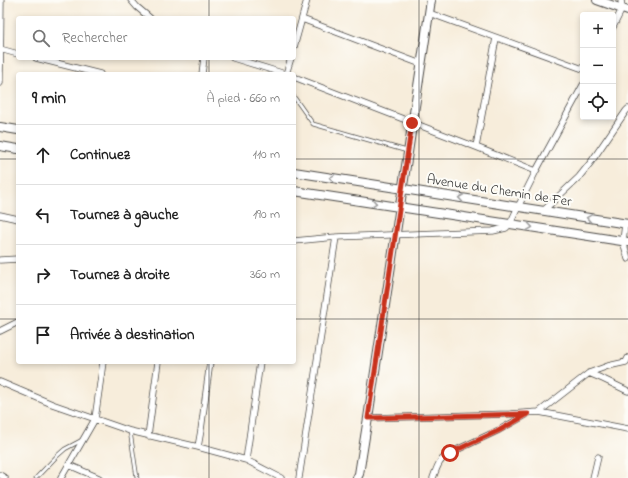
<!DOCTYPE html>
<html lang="fr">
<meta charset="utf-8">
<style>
:root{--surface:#fff;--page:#f6f6f6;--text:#222;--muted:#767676;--line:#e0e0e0}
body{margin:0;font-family:"Indie Flower",sans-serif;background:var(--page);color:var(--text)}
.controls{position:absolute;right:12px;top:12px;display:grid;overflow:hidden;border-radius:4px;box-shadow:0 2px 6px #0003}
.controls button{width:36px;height:36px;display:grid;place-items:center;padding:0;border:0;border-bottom:1px solid var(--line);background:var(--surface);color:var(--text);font:20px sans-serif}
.stop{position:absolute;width:12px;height:12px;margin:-9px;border:3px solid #c8321e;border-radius:50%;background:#fff}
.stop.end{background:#c8321e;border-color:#fff;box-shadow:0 1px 4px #0008}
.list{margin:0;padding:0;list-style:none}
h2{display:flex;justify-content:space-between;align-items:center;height:52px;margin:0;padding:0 16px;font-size:17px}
h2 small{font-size:13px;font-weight:400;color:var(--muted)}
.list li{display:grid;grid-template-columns:26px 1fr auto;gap:12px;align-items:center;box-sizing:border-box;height:60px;padding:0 16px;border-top:1px solid var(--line)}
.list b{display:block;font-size:15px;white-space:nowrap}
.list em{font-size:13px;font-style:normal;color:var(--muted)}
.icon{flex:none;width:22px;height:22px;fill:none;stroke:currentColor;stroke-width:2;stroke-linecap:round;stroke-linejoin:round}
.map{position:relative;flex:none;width:628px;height:478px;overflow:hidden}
.search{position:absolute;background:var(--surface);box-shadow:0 2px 6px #0003;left:16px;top:16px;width:280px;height:44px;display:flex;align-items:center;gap:10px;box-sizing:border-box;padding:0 14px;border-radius:4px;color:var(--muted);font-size:15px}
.panel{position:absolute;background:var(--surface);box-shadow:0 2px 6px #0003;left:16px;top:72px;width:280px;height:292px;border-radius:4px}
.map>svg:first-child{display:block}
</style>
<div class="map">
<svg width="628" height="478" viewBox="0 0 628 478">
<rect width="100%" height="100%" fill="#fdfcf7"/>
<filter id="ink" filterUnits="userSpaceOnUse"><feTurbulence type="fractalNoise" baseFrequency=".025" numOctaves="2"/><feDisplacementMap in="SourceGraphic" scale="8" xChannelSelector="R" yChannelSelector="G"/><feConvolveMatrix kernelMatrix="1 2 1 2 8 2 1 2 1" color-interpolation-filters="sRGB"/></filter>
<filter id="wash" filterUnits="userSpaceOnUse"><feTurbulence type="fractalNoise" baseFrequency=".012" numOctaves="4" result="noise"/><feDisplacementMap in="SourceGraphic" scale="16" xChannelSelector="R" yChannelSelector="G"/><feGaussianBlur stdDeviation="0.9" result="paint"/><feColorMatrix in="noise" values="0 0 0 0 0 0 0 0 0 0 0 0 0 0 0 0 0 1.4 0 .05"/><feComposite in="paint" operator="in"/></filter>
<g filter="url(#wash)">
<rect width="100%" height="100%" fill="#f7eddb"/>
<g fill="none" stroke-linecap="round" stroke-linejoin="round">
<!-- stream -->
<path stroke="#6face1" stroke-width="1.5" d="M 387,191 L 395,192"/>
</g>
</g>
<g filter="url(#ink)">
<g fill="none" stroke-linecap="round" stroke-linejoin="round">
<defs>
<path id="lane" d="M 294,97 L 313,124 L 407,151
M 130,431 L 137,478
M 36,478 L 57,456 L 65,449 L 82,440"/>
<path id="street" d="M 131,0 L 137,7 L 150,18
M 429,13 L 583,69
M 302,19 L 421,64
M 613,27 L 622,9 L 621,0
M 294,47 L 307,0
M 0,49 L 18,54
M 36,58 L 100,74
M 233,58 L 285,74
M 202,74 L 204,58
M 286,74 L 291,58
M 294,77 L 476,147 L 536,171
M 0,83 L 1,0
M 476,147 L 496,38
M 543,211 L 579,177 L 591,162 L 626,111 L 628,109
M 0,215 L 18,219
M 625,224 L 623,241 L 628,259
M 294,241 L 336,237 L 493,231 L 506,228 L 510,224 L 518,207 L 536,171 L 583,85
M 0,260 L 18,259
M 0,331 L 18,322
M 589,373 L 603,379 L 628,391
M 0,382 L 52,404 L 130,431 L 198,447 L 246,460 L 281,478
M 539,412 L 589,373 L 608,366 L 626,362 L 628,358
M 368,418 L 510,414 L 539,412 L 628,429
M 148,436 L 158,362
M 198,447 L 201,430 L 210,362
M 246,460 L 260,362
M 69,465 L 99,478
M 0,475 L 5,478
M 61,478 L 95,419 L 103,362
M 299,478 L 336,237
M 433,478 C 438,465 438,461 450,453 L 499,430 L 526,415
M 593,478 L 598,457"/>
<path id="secondary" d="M 597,0 L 628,11
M 0,127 L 18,130
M 0,146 L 18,149
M 294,172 L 628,224
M 294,191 L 628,242
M 357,478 L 359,474 L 368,418 L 431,0"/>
</defs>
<!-- lane casing -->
<use href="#lane" stroke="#4a4845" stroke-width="4.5"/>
<!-- street casing -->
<use href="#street" stroke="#4a4845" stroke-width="7"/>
<!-- secondary casing -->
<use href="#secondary" stroke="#4a4845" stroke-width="10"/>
<!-- lane -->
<use href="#lane" stroke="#fff" stroke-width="3"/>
<!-- street -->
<use href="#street" stroke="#fff" stroke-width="5.5"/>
<!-- secondary -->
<use href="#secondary" stroke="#fff" stroke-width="8"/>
</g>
<!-- one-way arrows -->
<defs><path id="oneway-chevron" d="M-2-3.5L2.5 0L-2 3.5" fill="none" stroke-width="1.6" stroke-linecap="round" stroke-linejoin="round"/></defs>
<g stroke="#a0a0a0">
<use href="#oneway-chevron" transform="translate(332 178) rotate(-171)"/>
<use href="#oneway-chevron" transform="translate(461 198) rotate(-171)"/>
<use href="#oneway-chevron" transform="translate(374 203) rotate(9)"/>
<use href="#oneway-chevron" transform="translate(589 218) rotate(-171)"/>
<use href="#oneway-chevron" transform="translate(530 227) rotate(8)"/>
</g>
</g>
<g fill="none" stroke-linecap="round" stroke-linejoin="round" filter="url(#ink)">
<!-- route -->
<path stroke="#c8321e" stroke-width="5" d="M 412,123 L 368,418 L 528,414 L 500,430 L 450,453"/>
</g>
<!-- grid -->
<path fill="none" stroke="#2b2b2b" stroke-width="1" stroke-opacity="0.55" d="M 209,0 L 209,18M 419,0 L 419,478M 209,58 L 209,74M 0,159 L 18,159M 294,159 L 628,159M 0,319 L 18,319M 294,319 L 628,319M 209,362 L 209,478"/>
<g text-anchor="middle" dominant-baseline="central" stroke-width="4" stroke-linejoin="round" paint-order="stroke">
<!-- street labels -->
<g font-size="14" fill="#2b2b2b" stroke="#fdfcf7">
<text transform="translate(499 191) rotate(9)">Avenue du Chemin de Fer</text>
</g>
</g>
</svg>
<div class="controls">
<button>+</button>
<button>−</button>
<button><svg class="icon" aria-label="locate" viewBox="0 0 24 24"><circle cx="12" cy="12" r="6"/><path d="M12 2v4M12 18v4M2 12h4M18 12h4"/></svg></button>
</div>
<div class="stop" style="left:450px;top:453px"></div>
<div class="stop end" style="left:412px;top:123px"></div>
<div class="search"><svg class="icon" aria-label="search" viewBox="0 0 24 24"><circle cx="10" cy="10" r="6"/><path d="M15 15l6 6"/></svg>Rechercher</div>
<section class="panel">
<h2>9 min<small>À pied · 660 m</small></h2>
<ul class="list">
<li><svg class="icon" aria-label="ahead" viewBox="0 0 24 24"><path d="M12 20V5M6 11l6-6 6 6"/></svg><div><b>Continuez</b></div><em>110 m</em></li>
<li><svg class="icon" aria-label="left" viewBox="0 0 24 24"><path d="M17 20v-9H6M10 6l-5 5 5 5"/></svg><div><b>Tournez à gauche</b></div><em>190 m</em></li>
<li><svg class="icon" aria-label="right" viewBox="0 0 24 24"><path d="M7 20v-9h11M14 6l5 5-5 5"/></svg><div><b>Tournez à droite</b></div><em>360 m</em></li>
<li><svg class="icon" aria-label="arrive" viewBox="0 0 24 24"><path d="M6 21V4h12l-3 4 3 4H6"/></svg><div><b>Arrivée à destination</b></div></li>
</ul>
</section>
</div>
